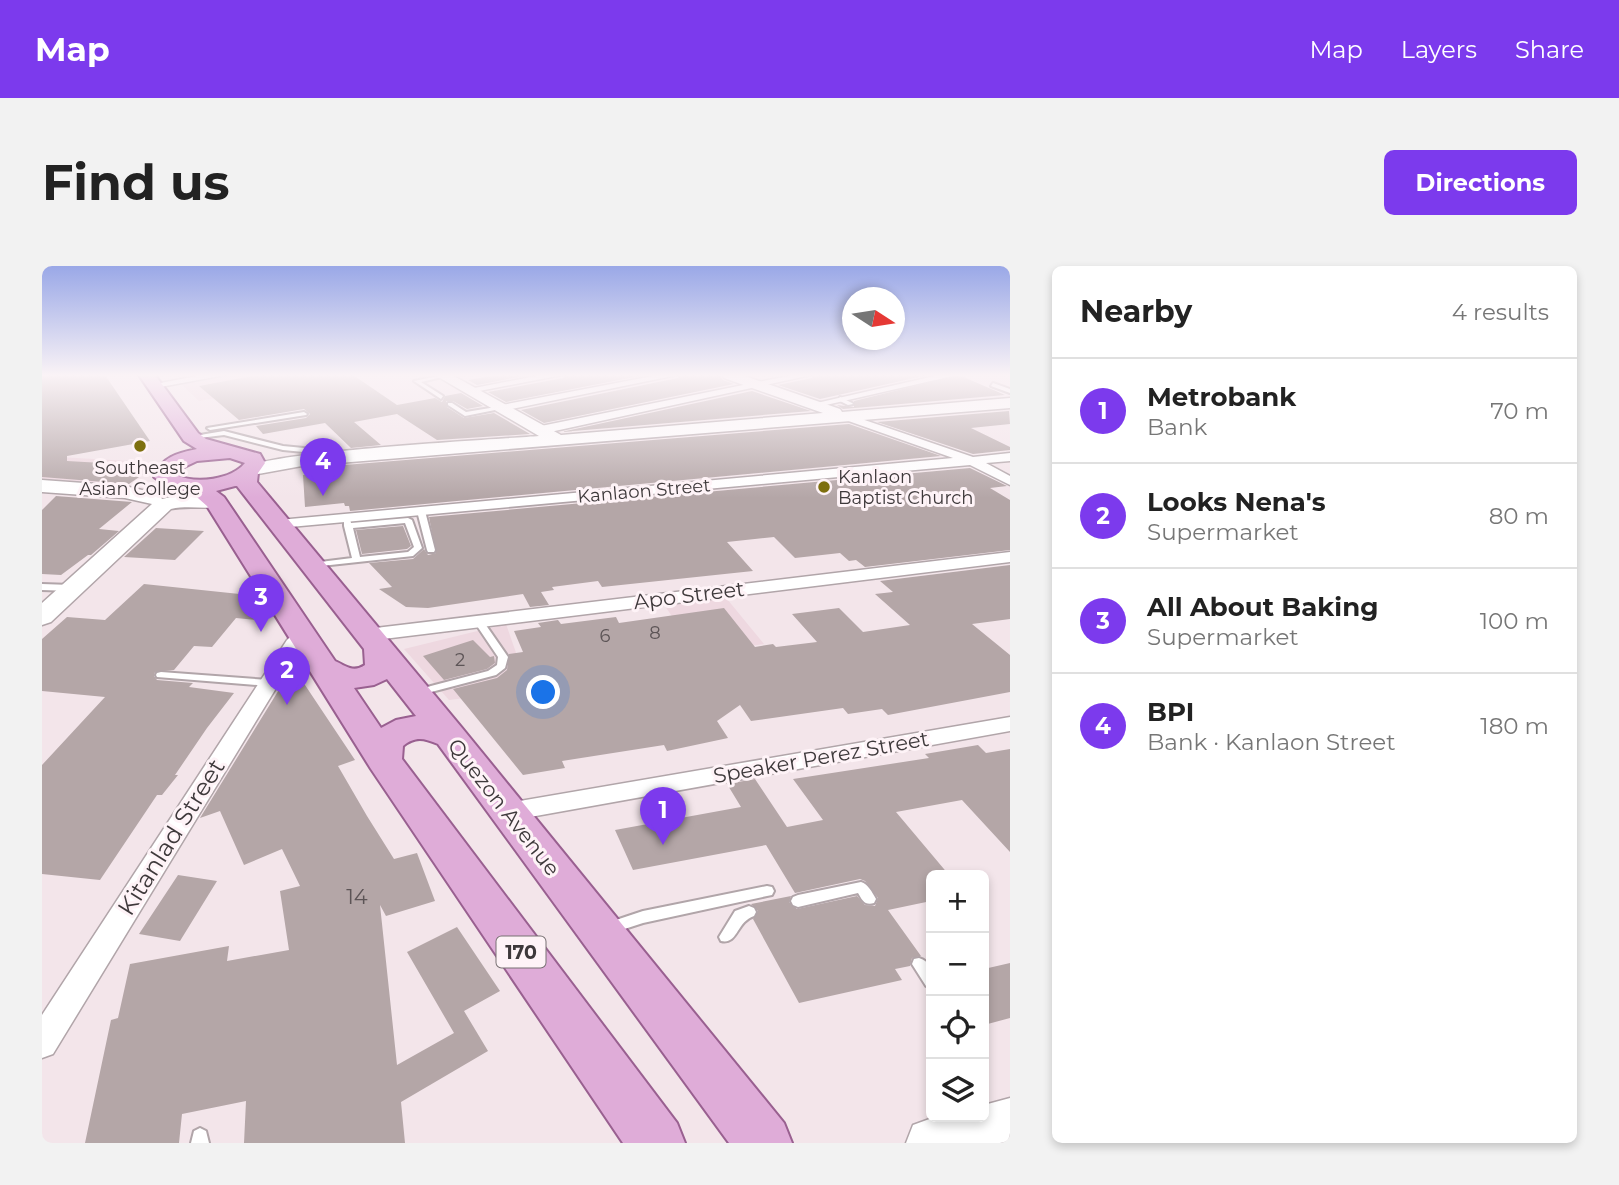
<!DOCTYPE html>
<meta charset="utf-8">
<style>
:root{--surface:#fff;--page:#f2f2f2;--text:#222;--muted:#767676;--line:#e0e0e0;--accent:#7c3aed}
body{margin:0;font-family:Montserrat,sans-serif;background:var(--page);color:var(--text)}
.controls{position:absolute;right:21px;bottom:21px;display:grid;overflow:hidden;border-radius:10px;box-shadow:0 4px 10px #0003}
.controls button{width:63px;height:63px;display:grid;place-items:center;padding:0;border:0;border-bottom:2px solid var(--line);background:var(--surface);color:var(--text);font:35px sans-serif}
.compass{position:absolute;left:800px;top:21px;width:63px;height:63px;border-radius:50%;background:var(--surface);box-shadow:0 4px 10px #0003;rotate:102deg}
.you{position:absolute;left:502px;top:427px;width:24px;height:24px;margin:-18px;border:5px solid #fff;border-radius:50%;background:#1a73e8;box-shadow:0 0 0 10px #1a73e833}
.badge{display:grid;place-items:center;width:46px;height:46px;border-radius:50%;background:var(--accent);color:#fff;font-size:23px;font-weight:700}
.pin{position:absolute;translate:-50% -58px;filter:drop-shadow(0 2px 4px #0008)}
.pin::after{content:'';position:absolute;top:37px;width:24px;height:21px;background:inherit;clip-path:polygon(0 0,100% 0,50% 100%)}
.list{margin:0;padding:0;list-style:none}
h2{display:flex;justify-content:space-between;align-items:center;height:91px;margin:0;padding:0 28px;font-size:30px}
h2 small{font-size:23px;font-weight:400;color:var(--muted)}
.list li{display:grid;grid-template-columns:46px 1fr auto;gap:21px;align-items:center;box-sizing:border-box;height:105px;padding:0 28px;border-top:2px solid var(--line)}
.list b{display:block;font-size:26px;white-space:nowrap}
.list p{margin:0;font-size:23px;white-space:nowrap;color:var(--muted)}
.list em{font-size:23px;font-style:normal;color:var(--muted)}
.icon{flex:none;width:38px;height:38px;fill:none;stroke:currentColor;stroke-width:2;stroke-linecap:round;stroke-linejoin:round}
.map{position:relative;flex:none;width:968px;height:877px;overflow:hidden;border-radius:10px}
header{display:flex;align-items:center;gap:42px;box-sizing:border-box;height:98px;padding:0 35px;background:var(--accent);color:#fff}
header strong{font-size:33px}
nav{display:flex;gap:38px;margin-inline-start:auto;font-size:24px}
.intro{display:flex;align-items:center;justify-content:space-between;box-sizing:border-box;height:168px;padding:0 42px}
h1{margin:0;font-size:49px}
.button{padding:18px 32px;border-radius:10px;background:var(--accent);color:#fff;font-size:24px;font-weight:700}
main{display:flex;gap:42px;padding:0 42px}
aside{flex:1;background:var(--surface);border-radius:10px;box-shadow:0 4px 10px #0003}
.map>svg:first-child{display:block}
</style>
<header>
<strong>Map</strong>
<nav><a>Map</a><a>Layers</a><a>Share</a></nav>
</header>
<div class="intro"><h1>Find us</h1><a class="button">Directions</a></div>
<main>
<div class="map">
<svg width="968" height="877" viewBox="0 0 968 877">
<rect width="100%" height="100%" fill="#f3e5ea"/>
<!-- built -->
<path fill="#eed8e0" d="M 195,109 L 297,109 L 157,135 L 139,118 Z
M 0,190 L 104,196 L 72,219 L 0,214 Z
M 676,322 L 722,378 L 656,388 L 616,330 Z
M 464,358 L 487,424 L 407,434 L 362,383 Z"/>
<!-- building -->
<path fill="#b4a6a7" d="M 0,109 L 63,109 L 108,175 L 25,190 L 25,195 L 113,200 L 87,218 L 0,211 Z
M 216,109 L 311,109 L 355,139 L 393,132 L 400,136 L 403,130 L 419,127 L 441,140 L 425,143 L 411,135 L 404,135 L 405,141 L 422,152 L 452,147 L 488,168 L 395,174 L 355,148 L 312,156 L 339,179 L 309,182 L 283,157 L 221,168 L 214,160 L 264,152 L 268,148 L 262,143 L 197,154 L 157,120 Z
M 455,109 L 487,109 L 435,119 L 426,114 Z
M 523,109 L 603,109 L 464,136 L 446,126 L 521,112 Z
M 638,109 L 677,109 L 681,114 L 692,118 L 502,157 L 479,144 L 636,112 Z
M 772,109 L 886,109 L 778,133 L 736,119 L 770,112 Z
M 917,109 L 963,129 L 801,143 L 795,139 L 812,141 L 812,135 Z
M 710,125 L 769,145 L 519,166 Z
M 967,145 L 968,158 L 929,162 L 968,181 L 968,184 L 931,188 L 835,156 Z
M 807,158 L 899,190 L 308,245 L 307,240 L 303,240 L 302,237 L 263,241 L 261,209 L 266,208 L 267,205 L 278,204 L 278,201 Z
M 928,202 L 965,220 L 948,222 L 968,234 L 968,284 L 823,301 L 814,294 L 807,295 L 798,287 L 753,292 L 732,271 L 685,276 L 711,305 L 560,321 L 556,315 L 510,321 L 512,324 L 499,326 L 507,339 L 488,341 L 481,328 L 386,342 L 364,341 L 337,323 L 350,321 L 327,297 L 371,293 L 382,283 L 386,289 L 394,287 L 387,251 Z
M 14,230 L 90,236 L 57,263 L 77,265 L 49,289 L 46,289 L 19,309 L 0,308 L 0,244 Z
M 361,260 L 369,280 L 365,283 L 320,288 L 314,264 Z
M 114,262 L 162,265 L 133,294 L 82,291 Z
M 968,299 L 968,353 L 930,358 L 968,389 L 968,426 L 846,449 L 840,443 L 806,448 L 801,442 L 709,455 L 698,439 L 675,455 L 686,472 L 625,485 L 622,479 L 520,495 L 523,502 L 481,509 L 411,423 L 455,412 L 465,404 L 467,388 L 481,386 L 472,365 L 499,361 L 496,357 L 516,354 L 519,358 L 574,351 L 577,357 L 682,342 L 713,381 L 731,378 L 734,381 L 775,376 L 750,348 L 797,342 L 821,366 L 868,359 L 833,328 L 851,326 L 838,315 Z
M 102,318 L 207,329 L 225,355 L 194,352 L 170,381 L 152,380 L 132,404 L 113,406 L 112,410 L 115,414 L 151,417 L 147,421 L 192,427 L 165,462 L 133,509 L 136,509 L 120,529 L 115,529 L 58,614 L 0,608 L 0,499 L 63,431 L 0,425 L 0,373 L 25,351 L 63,354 Z
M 431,374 L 448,391 L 452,390 L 453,397 L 445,403 L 402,414 L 381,390 Z
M 251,401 L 313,494 L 296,500 L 325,550 L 352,593 L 375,587 L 393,635 L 344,650 L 338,639 L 355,799 L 412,767 L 365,686 L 415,661 L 458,725 L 422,745 L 446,785 L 359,836 L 363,877 L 202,877 L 204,835 L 140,848 L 137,877 L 43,877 L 69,754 L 76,752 L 88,698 L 187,680 L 185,695 L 247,684 L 238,625 L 258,620 L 240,583 L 202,599 L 178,545 L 158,552 Z
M 936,479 L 944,487 L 968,483 L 968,586 L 920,534 L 854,546 L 907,609 L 889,609 L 889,635 L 846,644 L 879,690 L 870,692 L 868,700 L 853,703 L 860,714 L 757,737 L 711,653 L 716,645 L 709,638 L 749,630 L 747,636 L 755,643 L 815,630 L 823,639 L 833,640 L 836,632 L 823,615 L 818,613 L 753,627 L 724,579 L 591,604 L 573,564 L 699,541 L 685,518 L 713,513 L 745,561 L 781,554 L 751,513 L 887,492 L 883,488 Z
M 136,609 L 175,615 L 138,675 L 97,668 Z
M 968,697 L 968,752 L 942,759 L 942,703 Z"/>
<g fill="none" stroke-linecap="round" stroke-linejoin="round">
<defs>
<path id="lane" d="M 401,109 L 404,110 L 379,116 L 401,130 L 399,133 L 372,115 Z
M 951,117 L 968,123 L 968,127 L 949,120 Z
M 798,131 L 810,137 L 811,138 L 806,139 L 796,134 Z
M 406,137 L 410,137 L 424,146 L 460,140 L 463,142 L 423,150 L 406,139 Z
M 262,146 L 265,148 L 264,149 L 168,164 L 165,162 Z
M 182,165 L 241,180 L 272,183 L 275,185 L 272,187 L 241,184 L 182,169 L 149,173 L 146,171 Z
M 376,243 L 383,245 L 393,284 L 392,286 L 386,286 L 385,284 L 375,245 Z
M 366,252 L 370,254 L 380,282 L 371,290 L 270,301 L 266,299 L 270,297 L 310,292 L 302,260 L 302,253 L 308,253 L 309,257 ZM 363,257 L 372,281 L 366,286 L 318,291 L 311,262 Z
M 0,318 L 29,319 L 33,322 L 29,325 L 0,324 Z
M 436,351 L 439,352 L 466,391 L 463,402 L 454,409 L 374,430 L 370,429 L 369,427 L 370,425 L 446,405 L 455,399 L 456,391 L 431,354 Z
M 119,406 L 227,414 L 232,417 L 227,420 L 115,411 L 114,409 L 115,407 Z
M 819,616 C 826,618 830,626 834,633 L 832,637 C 823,640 820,634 816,627 L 756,641 L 751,639 L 749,635 L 751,631 L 756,629 Z
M 725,620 L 730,621 L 732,625 L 730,629 L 725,630 L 601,657 L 567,668 L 562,666 L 560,662 L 562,658 L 601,645 Z
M 707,640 L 712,642 L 714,646 L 712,650 C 694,656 696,679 679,675 L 677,671 L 693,645 Z
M 877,692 C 891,696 889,709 889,722 L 884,720 L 870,698 L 872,693 Z
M 158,862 L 164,865 L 167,877 L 149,877 L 152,865 Z"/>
<path id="street" d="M 160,109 L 183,109 L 113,122 L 108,119 Z
M 499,109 L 520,109 L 427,127 L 422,124 Z
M 616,109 L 635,109 L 460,145 L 454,142 L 460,139 Z
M 751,109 L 769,109 L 499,168 L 493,164 L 499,160 Z
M 897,109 L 915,109 L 771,142 L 766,139 Z
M 802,147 L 931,191 L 968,187 L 968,195 L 944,197 L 968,210 L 968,219 L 928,199 L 237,262 L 230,258 L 237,254 L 911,192 L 798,152 L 796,150 Z
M 968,286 L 968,296 L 325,375 L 316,369 L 325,363 Z
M 262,362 L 271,368 L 261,378 L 11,788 L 0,792 L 0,749 L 245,374 L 255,364 Z
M 968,451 L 968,465 L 466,555 L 457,552 L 454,546 L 457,540 L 466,537 Z"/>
<path id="secondary" d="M 393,109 L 410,109 L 519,169 L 781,147 L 682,112 L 680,109 L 700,109 L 798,143 L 800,146 L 968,132 L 968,142 L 260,200 L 211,209 L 202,203 C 215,186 459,173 497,170 Z
M 0,214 L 83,220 L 117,228 L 120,233 C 141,228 160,226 181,232 L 184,236 L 181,240 C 165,244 147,239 129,243 L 9,356 L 0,359 L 0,337 L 110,238 L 83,232 L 0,226 Z
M 968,832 L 968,877 L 864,877 L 871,859 L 893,851 L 942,851 L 942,839 Z"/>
<path id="primary" d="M 97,109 L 113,109 L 156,167 L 164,173 L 218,188 L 223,197 L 216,207 L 215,216 L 420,462 L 742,857 L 750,877 L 687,877 L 396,478 C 382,472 373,470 361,480 L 360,493 L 635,857 L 643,877 L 581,877 L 329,503 L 165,240 L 148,225 L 124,220 L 112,211 C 119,191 136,187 155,183 L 142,175 ZM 188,192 L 203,197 C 189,214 154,218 134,209 L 136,204 L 155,195 ZM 193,220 L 195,220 L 322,383 L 323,399 C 311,407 304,400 293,395 L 182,231 L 174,225 ZM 345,413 L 374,450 L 354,454 L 339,462 L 312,422 L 332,419 Z"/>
</defs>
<!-- lane casing -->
<use href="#lane" stroke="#b1a5a9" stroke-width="4"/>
<!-- street casing -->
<use href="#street" stroke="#b1a5a9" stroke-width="3"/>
<!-- secondary casing -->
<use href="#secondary" stroke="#b1a5a9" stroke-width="3"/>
<!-- primary casing -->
<use href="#primary" stroke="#996090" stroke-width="4"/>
<!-- lane -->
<use href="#lane" fill="#fff" fill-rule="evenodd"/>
<!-- street -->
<use href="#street" fill="#fff" fill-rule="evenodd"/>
<!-- secondary -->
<use href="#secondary" fill="#fff" fill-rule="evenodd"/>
<!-- primary -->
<use href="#primary" fill="#dfacd8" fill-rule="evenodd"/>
</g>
<!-- sky -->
<linearGradient id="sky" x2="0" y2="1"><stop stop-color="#9aa8e7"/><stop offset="0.47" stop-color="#faf3f6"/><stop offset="1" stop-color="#faf3f6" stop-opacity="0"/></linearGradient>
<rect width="968" height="232" fill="url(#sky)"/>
<!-- markers -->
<g fill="#7d6f0e" stroke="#fef3f7" stroke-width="2.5">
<circle cx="98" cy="180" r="7"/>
<circle cx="782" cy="221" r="7"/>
</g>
<g text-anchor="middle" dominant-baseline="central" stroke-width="6" stroke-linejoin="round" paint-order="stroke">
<!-- far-poi labels -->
<g font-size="18" fill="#3e393b" stroke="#fef3f7">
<text x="98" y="202">Southeast<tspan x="98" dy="21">Asian College</tspan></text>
<text x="796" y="211" text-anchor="start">Kanlaon<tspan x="796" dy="21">Baptist Church</tspan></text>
</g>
<!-- far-street labels -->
<g font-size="18" fill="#3e393b" stroke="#fef3f7">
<text transform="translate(602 225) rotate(-5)">Kanlaon Street</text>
</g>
<!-- number labels -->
<g font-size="18" fill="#5c5456">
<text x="613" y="367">8</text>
<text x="563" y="370">6</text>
<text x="418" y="394">2</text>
</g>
<!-- shield labels -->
<rect fill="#fef3f7" stroke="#787173" stroke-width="2" x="454.5" y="670.5" width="49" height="31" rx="5"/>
<g font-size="19" font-weight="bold" fill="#3e393b">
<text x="479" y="686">170</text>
</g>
<!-- street labels -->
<g font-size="21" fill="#3e393b" stroke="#fef3f7">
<text transform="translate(647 329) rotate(-7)">Apo Street</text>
<text transform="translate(779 491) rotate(-10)">Speaker Perez Street</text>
<text transform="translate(462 541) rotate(52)">Quezon Avenue</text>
</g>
<!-- near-number labels -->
<g font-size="21" fill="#5c5456">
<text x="315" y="630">14</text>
</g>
<!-- near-street labels -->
<g font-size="24" fill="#3e393b" stroke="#fef3f7">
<text transform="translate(129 571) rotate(-58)">Kitanlad Street</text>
</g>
</g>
</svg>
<div class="controls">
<button>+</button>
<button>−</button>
<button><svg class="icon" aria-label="locate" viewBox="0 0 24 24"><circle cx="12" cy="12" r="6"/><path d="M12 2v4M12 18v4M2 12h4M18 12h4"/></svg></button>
<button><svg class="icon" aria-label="layers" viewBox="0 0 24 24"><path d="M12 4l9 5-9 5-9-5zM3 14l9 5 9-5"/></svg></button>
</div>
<svg class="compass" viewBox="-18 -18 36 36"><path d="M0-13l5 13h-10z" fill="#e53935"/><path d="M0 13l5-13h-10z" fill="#767676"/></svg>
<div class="you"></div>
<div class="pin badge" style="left:621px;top:579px">1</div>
<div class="pin badge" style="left:245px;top:439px">2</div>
<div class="pin badge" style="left:219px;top:366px">3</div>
<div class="pin badge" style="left:281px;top:230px">4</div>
</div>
<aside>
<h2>Nearby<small>4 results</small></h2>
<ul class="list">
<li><span class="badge">1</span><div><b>Metrobank</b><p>Bank</p></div><em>70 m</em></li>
<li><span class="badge">2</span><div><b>Looks Nena's</b><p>Supermarket</p></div><em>80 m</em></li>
<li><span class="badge">3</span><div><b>All About Baking</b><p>Supermarket</p></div><em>100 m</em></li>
<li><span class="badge">4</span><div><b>BPI</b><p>Bank · Kanlaon Street</p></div><em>180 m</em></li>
</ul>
</aside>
</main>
